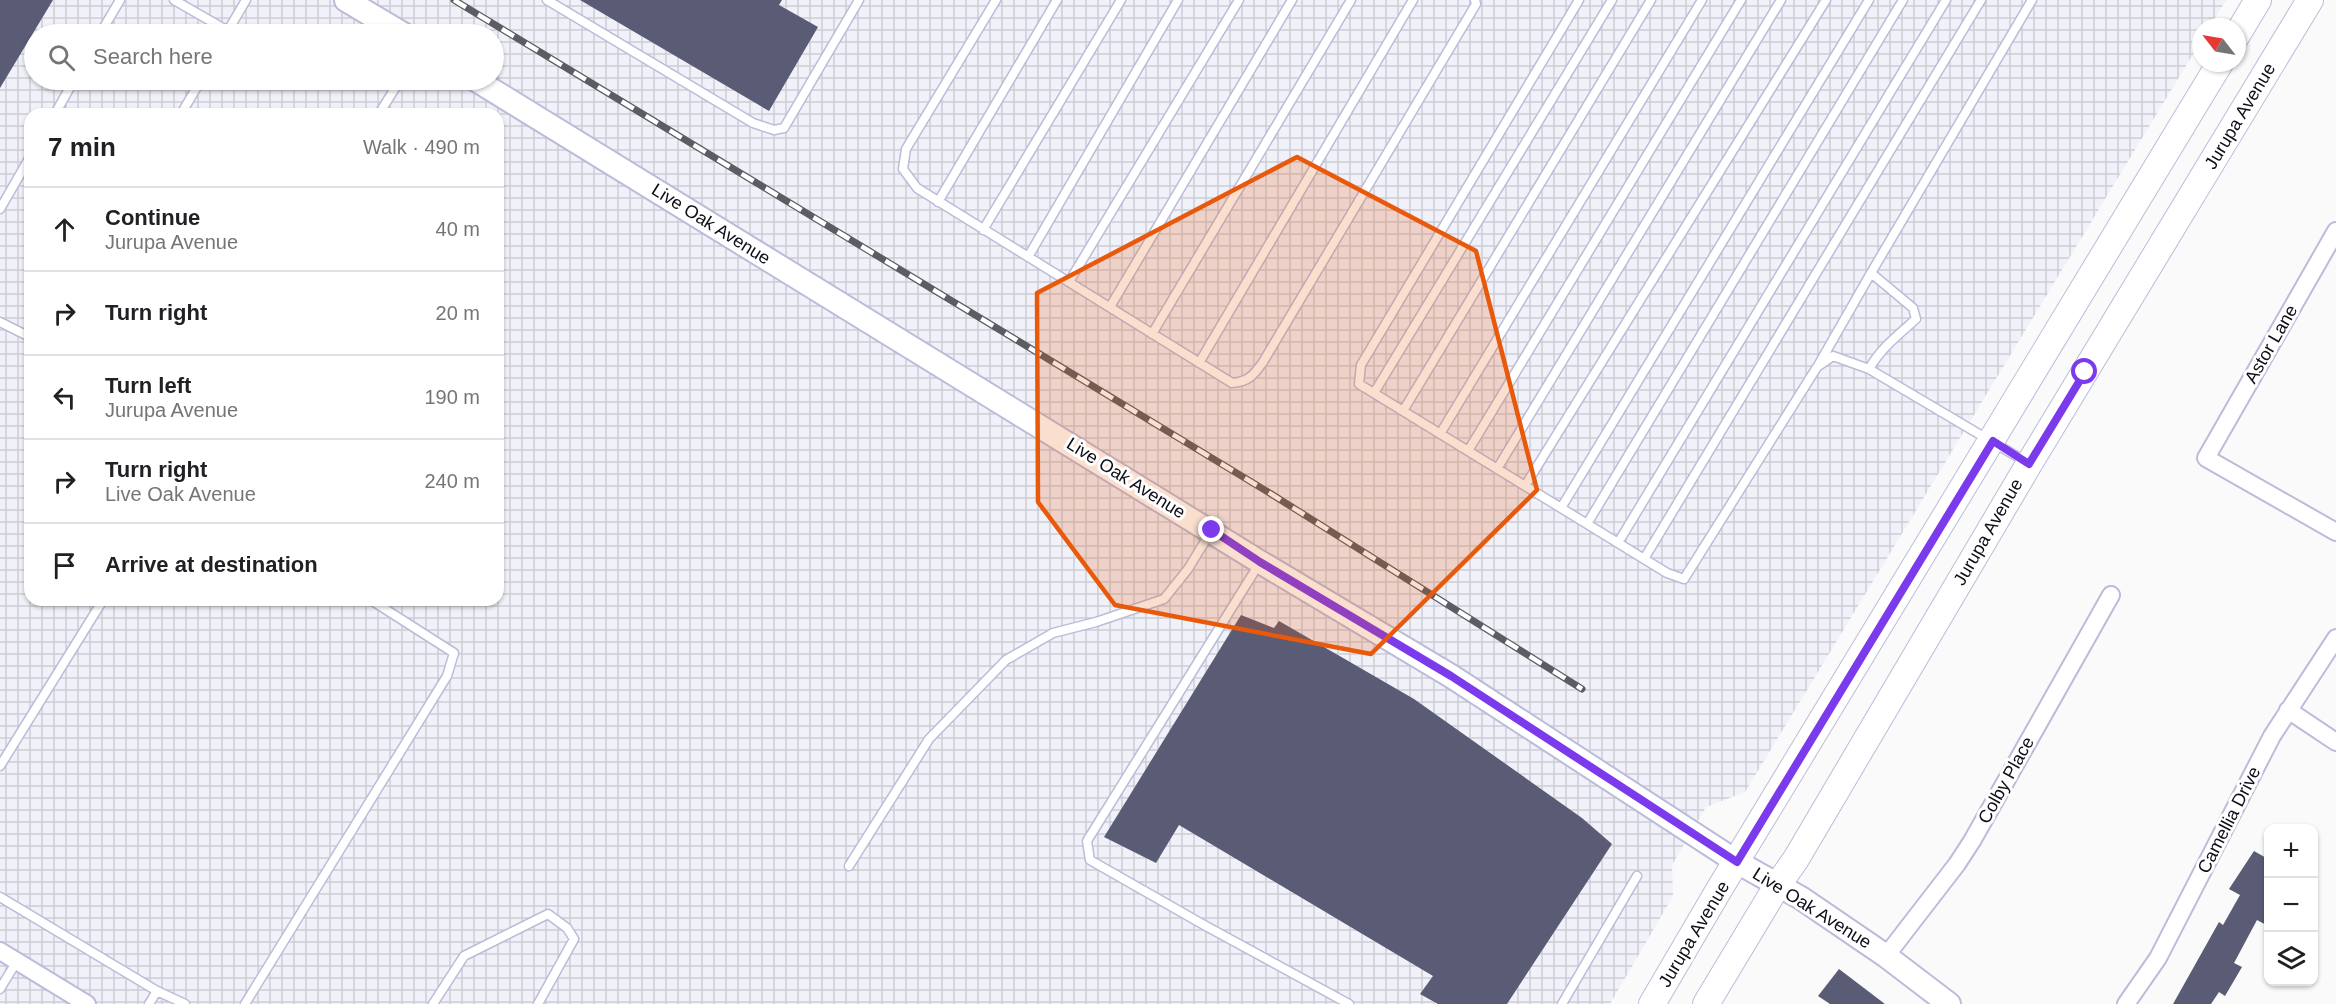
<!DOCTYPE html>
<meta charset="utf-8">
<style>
:root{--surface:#fff;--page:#f6f6f6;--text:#202124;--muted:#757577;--line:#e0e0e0}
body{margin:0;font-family:Arial,sans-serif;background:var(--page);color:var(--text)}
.controls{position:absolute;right:18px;bottom:18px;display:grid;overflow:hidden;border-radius:12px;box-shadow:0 2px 4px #0004}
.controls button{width:54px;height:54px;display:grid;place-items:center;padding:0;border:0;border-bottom:2px solid var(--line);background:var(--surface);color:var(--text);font:30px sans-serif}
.compass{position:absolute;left:2192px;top:18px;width:54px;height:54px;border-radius:50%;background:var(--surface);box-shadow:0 2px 4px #0004;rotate:301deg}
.stop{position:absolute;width:18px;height:18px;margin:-14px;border:4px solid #7c3aed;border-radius:50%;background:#fff}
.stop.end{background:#7c3aed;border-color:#fff;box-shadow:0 2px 6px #0008}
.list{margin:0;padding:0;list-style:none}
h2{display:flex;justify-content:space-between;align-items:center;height:78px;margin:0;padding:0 24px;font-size:26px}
h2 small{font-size:20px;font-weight:400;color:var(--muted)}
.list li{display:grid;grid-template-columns:39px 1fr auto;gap:18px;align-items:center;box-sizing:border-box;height:84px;padding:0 24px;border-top:2px solid var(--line)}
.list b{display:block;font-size:22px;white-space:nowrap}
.list p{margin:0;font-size:20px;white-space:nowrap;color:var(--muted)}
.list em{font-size:20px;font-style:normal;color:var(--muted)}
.icon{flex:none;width:33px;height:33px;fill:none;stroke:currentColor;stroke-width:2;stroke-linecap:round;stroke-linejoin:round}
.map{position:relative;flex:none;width:2336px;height:1004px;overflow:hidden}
.search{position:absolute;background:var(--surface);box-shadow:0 2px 4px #0004;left:24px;top:24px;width:480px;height:66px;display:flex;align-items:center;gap:15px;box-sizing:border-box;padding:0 21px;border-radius:33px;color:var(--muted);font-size:22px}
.panel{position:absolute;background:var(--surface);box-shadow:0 2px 4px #0004;left:24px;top:108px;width:480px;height:498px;border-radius:18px}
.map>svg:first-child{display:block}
</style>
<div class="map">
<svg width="2336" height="1004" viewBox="0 0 2336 1004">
<defs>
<pattern id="industrial-grid" width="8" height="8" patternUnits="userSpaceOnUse" patternTransform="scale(1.5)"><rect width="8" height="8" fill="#f1f1f9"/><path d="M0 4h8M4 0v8" fill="none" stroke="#cdcdd5"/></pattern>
</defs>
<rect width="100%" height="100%" fill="#fafafa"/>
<!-- industrial -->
<path fill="url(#industrial-grid)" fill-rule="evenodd" d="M 0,0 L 2226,0 L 2210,27 L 2201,27 L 2201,41 L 1745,792 L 1706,807 L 1672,865 L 1673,896 L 1610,1004 L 0,1004 ZM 34,34 L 494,34 L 494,80 L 34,80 ZM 30,114 L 498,114 L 498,600 L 30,600 Z"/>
<!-- building -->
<path fill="#5a5b75" d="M 0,0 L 53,0 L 0,88 Z
M 580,0 L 782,0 L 779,5 L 818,27 L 769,111 Z
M 1241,615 L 1274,628 L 1279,621 L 1414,699 L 1582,818 L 1612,844 L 1507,1004 L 1438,1004 L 1420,994 L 1433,976 L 1179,825 L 1156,863 L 1104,837 Z
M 2254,851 L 2268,859 L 2268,926 L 2257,920 L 2234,963 L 2242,967 L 2225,996 L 2219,992 L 2211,1004 L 2173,1004 L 2219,922 L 2223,925 L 2240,895 L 2229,889 Z
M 1839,969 L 1885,1004 L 1830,1004 L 1818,996 Z"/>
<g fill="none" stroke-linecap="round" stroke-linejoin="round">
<defs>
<path id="lane" d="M 174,0 L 228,31
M 547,0 L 753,123 L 774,130 L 784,128 L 859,0
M 996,0 L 906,149 L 903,169 L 917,188 L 1232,383 C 1248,382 1254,375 1263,362 L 1476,4 L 1475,0
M 1579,0 L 1361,365 L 1359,384 L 1667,573 L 1684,579 L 1817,367 L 1833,356 L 1869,369 L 2028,463
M 100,34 L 120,0
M 226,34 L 246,0
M 55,114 L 74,80
M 181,114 L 201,80
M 379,114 L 400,80
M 938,202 L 1057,0
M 0,209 L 30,157
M 983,230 L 1121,0
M 1028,257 L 1178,0
M 1069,282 L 1239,0
M 1110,307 L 1292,0
M 0,322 L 30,337
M 1152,334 L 1351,0
M 1199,363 L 1413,0
M 1819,364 L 1871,273
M 1869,369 C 1881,348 1898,335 1916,319 L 1913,308 L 1871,273 L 2032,0
M 1374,393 L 1612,0
M 1403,411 L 1651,0
M 1440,434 L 1702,0
M 1468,451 L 1741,0
M 1497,469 L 1781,0
M 1525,486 L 1826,0
M 1561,508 L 1869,0
M 1587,524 L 1903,0
M 1618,543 L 1946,0
M 1644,559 L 1981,0
M 1259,564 L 1087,841 L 1090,860 L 1204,925 L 1349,1004
M 0,766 L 103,600
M 849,866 L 929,739 L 1006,660 L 1053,633 L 1096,622 L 1164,599 L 1188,569 L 1210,533
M 0,897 L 157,991 L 185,1004
M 0,989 L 17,961
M 149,1004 L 157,991
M 245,1004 L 447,676 L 454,653 L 371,600
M 433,1004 L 464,956 L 548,914 L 567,928 L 574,939 L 538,1004
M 1562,1004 L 1637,876"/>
<path id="street" d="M 2336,231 L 2206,458 L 2336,532
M 2288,710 L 2336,742
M 0,951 L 87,1004
M 1886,956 L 1957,864 L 1972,841 L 2111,595
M 2126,1004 L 2158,958 L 2272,736 L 2336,638"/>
<path id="secondary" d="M 346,0 L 403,34
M 476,80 L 1260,562 L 1451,676 L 1737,862 L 1801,898 L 1886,956 L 1949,1004"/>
<path id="primary" d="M 2237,35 L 2258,0
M 1652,1004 L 1720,888 L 2220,63
M 1706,1004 L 1777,886 L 1796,859 L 2029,464 L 2310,0"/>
</defs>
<!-- lane casing -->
<use href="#lane" stroke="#bbbcda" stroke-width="11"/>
<!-- street casing -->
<use href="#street" stroke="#bbbcda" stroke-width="20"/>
<!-- secondary casing -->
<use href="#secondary" stroke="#bbbcda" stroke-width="26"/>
<!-- primary casing -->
<use href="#primary" stroke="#bbbcda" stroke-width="28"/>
<!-- lane -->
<use href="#lane" stroke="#fff" stroke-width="8"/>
<!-- street -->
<use href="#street" stroke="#fff" stroke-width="16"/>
<!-- secondary -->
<use href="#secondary" stroke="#fff" stroke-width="22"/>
<!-- primary -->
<use href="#primary" stroke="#fff" stroke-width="26"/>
<defs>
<path id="rail" d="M 454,0 L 1268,492 L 1582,689"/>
</defs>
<!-- rail casing -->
<use href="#rail" stroke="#5c5c63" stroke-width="7"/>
<!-- rail -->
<use href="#rail" stroke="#fff" stroke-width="4.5" stroke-dasharray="14" stroke-linecap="butt"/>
</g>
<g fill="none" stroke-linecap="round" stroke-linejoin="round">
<!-- route -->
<path stroke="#7c3aed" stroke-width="8" d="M 1212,530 L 1260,562 L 1451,676 L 1737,862 L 1993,441 L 2029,464 L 2085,372"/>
</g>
<!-- marked area -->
<path fill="#e8590c" fill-opacity="0.2" stroke="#e8590c" stroke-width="4.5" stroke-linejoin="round" d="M 1297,157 L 1476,251 L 1537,490 L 1371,654 L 1115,605 L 1038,502 L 1037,293 Z"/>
<g text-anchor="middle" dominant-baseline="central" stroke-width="6" stroke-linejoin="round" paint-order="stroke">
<!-- street labels -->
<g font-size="18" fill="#0e0e18" stroke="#fff">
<text transform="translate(2240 116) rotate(-59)">Jurupa Avenue</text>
<text transform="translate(711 224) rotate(32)">Live Oak Avenue</text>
<text transform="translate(2271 344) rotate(-60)">Astor Lane</text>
<text transform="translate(1126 478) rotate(32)">Live Oak Avenue</text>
<text transform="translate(1988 532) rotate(-60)">Jurupa Avenue</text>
<text transform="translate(2006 780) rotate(-61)">Colby Place</text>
<text transform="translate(2229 820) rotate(-63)">Camellia Drive</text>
<text transform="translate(1812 908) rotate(32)">Live Oak Avenue</text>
<text transform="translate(1694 934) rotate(-59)">Jurupa Avenue</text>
</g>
</g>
</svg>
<div class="controls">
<button>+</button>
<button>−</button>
<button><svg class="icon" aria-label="layers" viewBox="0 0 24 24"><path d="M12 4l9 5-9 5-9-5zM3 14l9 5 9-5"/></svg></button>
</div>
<svg class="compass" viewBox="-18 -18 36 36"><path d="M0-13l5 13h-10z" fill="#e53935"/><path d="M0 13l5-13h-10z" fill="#757577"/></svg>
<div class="stop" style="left:2085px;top:372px"></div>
<div class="stop end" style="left:1212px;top:530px"></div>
<div class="search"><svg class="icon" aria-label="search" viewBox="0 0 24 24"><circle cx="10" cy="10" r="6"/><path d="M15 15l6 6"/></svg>Search here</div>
<section class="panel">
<h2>7 min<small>Walk · 490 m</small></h2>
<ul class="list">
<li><svg class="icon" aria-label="ahead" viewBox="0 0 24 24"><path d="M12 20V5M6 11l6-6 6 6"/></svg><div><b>Continue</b><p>Jurupa Avenue</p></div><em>40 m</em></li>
<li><svg class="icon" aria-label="right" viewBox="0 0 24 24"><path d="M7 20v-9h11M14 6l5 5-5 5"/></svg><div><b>Turn right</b></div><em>20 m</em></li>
<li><svg class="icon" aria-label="left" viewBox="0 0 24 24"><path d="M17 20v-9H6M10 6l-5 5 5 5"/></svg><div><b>Turn left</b><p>Jurupa Avenue</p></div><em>190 m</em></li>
<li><svg class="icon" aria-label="right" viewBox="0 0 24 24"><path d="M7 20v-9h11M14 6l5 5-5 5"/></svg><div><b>Turn right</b><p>Live Oak Avenue</p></div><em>240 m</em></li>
<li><svg class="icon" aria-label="arrive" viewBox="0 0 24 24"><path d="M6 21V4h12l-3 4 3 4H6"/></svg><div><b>Arrive at destination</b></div></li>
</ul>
</section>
</div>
